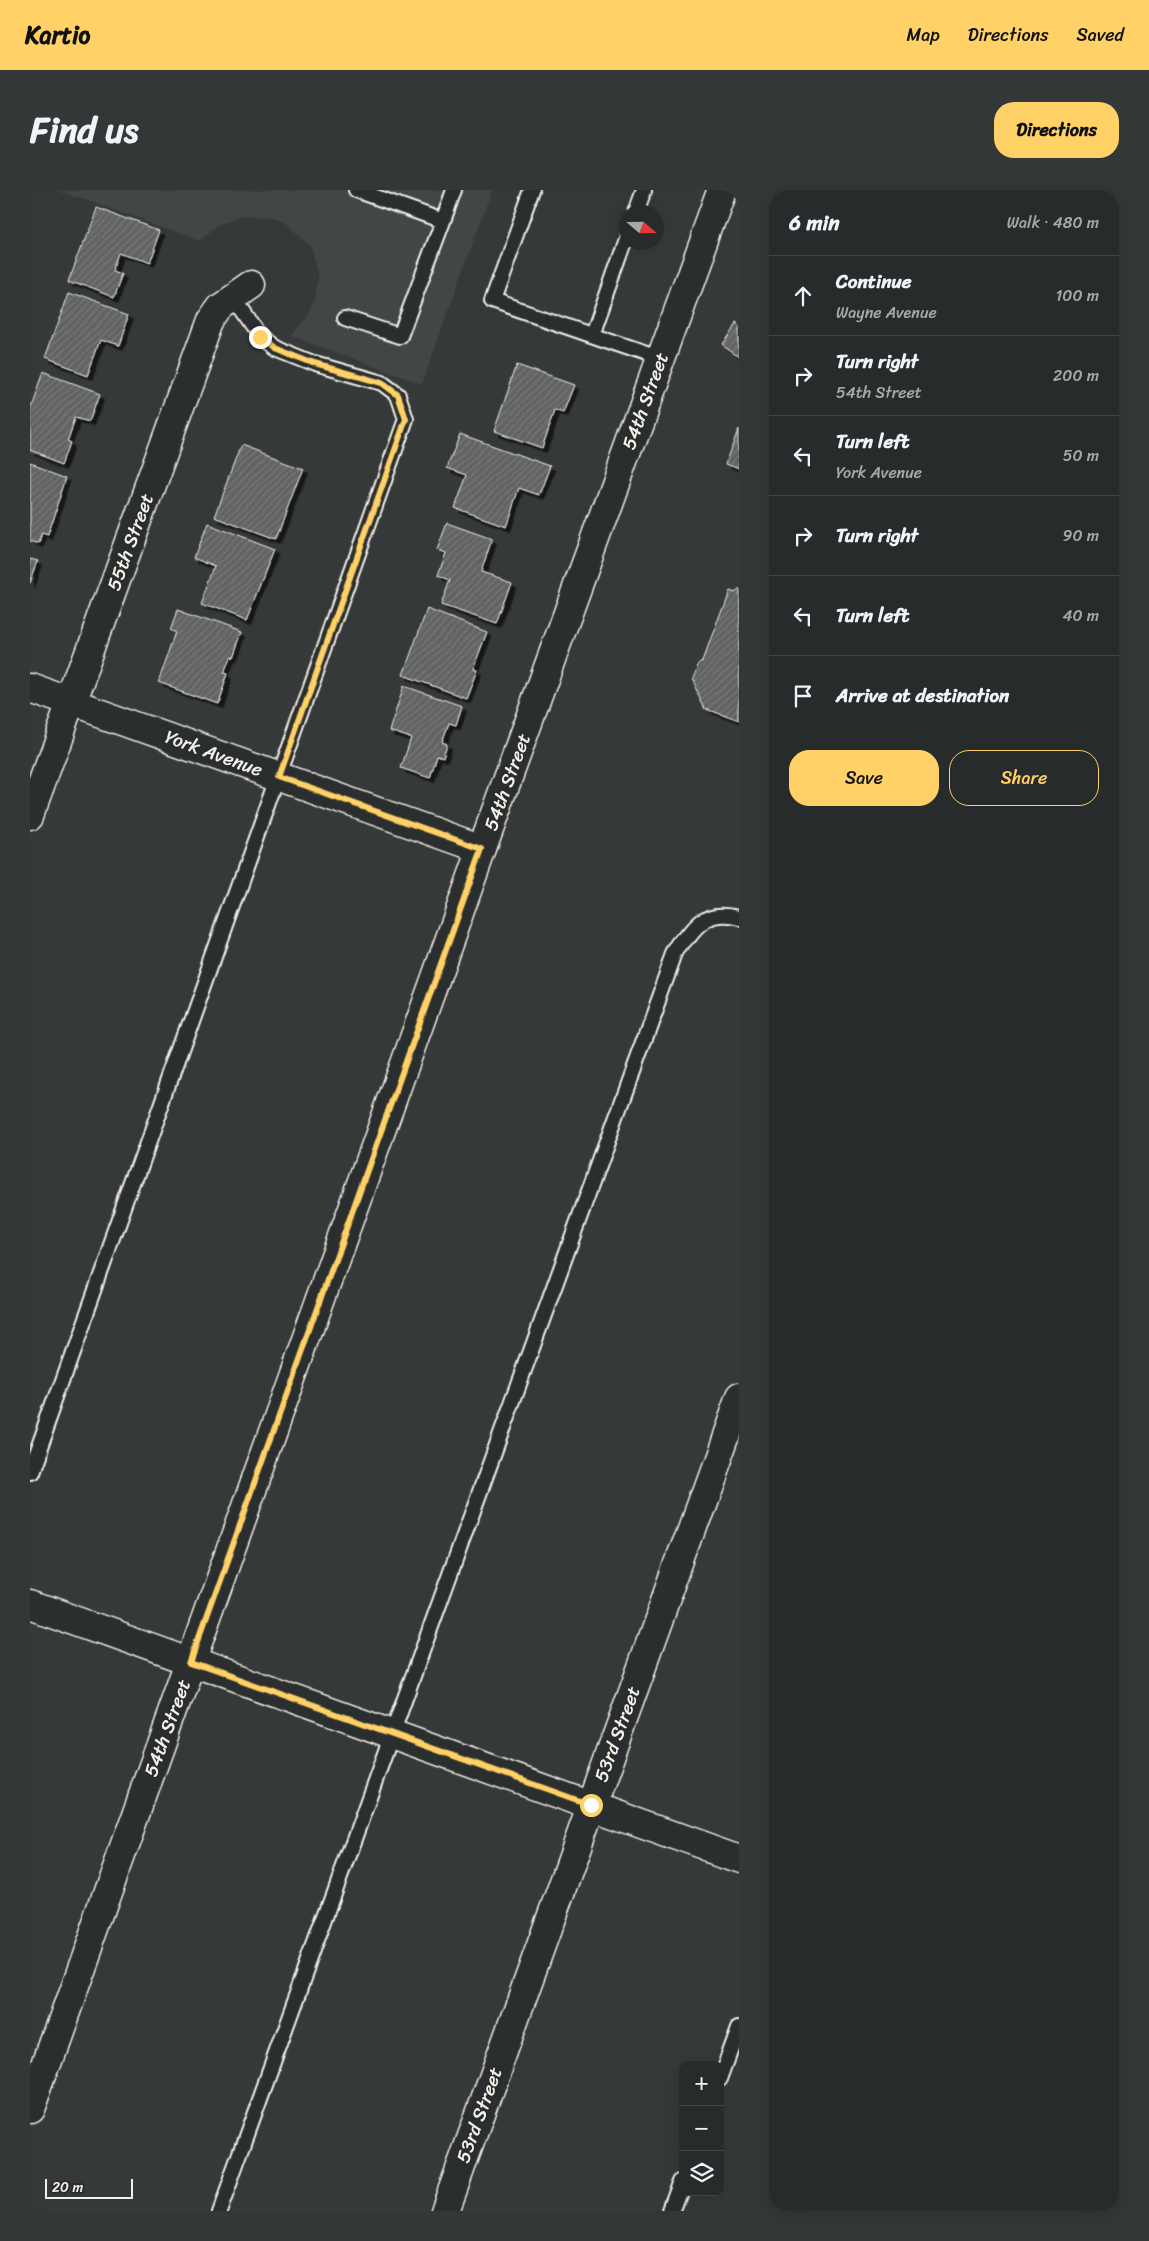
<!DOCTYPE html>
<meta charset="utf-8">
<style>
:root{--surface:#282b2b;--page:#343737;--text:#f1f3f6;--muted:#a5a7a9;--line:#444747;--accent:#ffd166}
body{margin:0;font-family:Sriracha,sans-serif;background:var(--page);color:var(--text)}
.controls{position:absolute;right:15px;bottom:15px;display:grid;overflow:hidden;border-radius:10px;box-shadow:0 5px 20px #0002}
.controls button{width:45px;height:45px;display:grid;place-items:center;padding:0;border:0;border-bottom:1px solid var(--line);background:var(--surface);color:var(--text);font:25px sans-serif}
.compass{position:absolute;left:589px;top:15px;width:45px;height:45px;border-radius:50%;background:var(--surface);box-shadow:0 5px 20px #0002;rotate:110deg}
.scale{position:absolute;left:15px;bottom:12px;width:88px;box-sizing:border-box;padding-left:5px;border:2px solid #f4f1e8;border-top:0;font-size:14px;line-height:18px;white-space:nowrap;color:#f4f1e8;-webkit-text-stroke:4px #2a2d2e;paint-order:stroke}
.stop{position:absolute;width:15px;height:15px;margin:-11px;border:4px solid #ffd166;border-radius:50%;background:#fff}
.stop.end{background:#ffd166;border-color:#fff;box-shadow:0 1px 5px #0008}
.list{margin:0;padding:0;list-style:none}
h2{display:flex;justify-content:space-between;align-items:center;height:65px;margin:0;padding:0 20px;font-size:21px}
h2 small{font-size:16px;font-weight:400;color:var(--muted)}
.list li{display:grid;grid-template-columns:32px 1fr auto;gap:15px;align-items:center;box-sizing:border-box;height:80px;padding:0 20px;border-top:1px solid var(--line)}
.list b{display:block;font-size:19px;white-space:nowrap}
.list p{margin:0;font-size:16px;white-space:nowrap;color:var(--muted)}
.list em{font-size:16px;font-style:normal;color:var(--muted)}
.actions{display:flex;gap:10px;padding:15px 20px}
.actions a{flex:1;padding:11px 0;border:1px solid var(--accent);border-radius:20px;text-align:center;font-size:18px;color:var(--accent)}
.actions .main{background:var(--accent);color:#111}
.icon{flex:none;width:28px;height:28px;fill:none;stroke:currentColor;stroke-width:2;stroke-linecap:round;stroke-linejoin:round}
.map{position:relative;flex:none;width:709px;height:2021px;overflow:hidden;border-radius:20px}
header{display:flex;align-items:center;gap:30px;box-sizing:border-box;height:70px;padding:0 25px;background:var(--accent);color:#111}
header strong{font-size:24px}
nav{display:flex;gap:28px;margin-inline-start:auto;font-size:18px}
.intro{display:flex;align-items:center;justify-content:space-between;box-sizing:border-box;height:120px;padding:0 30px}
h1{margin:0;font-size:35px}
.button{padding:12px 22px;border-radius:20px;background:var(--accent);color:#111;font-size:18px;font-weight:700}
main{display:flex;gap:30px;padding:0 30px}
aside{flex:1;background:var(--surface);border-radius:20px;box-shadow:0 5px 20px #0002}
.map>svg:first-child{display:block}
</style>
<header>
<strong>Kartio</strong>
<nav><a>Map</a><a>Directions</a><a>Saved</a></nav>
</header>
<div class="intro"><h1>Find us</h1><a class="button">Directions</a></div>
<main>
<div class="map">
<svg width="709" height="2021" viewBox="0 0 709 2021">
<defs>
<pattern id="building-hatch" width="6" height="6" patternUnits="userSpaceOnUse" patternTransform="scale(1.25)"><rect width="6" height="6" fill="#616362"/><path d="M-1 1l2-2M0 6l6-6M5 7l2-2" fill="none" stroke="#787a78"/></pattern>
<filter id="shadow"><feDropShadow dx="4.5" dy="4.5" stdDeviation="0" flood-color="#0009"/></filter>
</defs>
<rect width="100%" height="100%" fill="#363939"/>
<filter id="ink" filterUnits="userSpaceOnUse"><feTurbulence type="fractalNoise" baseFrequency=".02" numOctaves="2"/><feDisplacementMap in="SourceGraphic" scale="10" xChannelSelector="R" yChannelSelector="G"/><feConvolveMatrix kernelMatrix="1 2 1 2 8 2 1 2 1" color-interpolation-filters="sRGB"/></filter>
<g filter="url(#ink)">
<!-- built -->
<path fill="#434645" d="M 30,0 L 462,0 L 392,194 L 261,146 L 279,125 L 285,112 L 288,86 L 280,56 L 258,34 L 245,28 L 231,26 L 209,27 L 189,35 L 170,51 Z"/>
<!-- building -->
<path fill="url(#building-hatch)" stroke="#f4f1e8" filter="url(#shadow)" d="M 66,17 L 129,40 L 117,73 L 91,63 L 85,80 L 93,83 L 84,107 L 39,90 Z
M 39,102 L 99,124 L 88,156 L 71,150 L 58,185 L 15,169 Z
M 705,134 L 709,137 L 709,168 L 691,155 Z
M 487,175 L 544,195 L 533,223 L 525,220 L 512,258 L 464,241 Z
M 13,183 L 70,204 L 60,231 L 46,227 L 38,249 L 42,251 L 34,273 L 0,260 L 0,219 Z
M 709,238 L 709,279 L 696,274 Z
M 430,244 L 520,276 L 509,305 L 489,298 L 476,336 L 425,318 L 437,285 L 417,278 Z
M 211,255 L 273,278 L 246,349 L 184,326 Z
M 0,272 L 37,286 L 17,347 L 11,345 L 8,354 L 0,351 Z
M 177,333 L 245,359 L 217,430 L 172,413 L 186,376 L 164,367 Z
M 417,333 L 462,349 L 451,382 L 482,392 L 467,434 L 411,415 L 420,390 L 408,385 L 416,363 L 407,360 Z
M 0,369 L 8,371 L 0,393 Z
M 709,398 L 709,532 L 677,520 L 661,488 L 667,472 L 672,470 L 698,399 L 703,401 Z
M 148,419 L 212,442 L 203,467 L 200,466 L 194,482 L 198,483 L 187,514 L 129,493 L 147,441 L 141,438 Z
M 397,419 L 457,442 L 443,479 L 447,480 L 436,508 L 373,485 Z
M 374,496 L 432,516 L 426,535 L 419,533 L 412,552 L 417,554 L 413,567 L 407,565 L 400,588 L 371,578 L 381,548 L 359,541 Z"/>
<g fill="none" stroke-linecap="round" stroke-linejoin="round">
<defs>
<path id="service" d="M 326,0 L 413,31 L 424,0
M 502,0 L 462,111 L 631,169
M 606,22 L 614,0
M 315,128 L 370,146 L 413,31
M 562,145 L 596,49
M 0,1282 L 376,229 L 368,205 L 352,193 L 285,174 L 245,158 L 230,147 L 203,107
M 690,1888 L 709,1836
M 189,2021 L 645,764 C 661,737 675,718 709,727
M 642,2021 L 653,1992"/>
<path id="minor" d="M 0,498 L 452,659
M 0,625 L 181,130 L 191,116 L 221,95
M 0,1414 L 709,1669
M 415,2021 L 709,1208"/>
<path id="tertiary" d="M 0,1919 L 452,659 L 692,0"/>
</defs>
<!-- service casing -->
<use href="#service" stroke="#f4f1e8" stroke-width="18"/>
<!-- minor casing -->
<use href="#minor" stroke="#f4f1e8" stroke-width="31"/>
<!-- tertiary casing -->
<use href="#tertiary" stroke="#f4f1e8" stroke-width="31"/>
<!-- service -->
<use href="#service" stroke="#2a2d2e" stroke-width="14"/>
<!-- minor -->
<use href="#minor" stroke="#2a2d2e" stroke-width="28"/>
<!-- tertiary -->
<use href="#tertiary" stroke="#2a2d2e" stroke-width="28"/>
</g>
</g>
<g fill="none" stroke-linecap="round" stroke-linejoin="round" filter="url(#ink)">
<!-- route -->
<path stroke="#ffd166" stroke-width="6" d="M 230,147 L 245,158 L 285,174 L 352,193 L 368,205 L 376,229 L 249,587 L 452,659 L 161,1472 L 561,1615"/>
</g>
<g text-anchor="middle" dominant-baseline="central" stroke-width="4.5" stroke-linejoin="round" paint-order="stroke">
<!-- street labels -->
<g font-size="19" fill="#f4f1e8" stroke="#2a2d2e">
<text transform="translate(615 211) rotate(-70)">54th Street</text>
<text transform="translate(100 352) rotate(-70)">55th Street</text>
<text transform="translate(184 563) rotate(20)">York Avenue</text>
<text transform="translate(477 592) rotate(-70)">54th Street</text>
<text transform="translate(137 1538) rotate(-70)">54th Street</text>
<text transform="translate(587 1544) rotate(-70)">53rd Street</text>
<text transform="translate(449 1925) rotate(-70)">53rd Street</text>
</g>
</g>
</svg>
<div class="controls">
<button>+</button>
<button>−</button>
<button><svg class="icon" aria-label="layers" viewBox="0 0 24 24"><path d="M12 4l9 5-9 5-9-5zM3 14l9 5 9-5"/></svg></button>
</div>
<svg class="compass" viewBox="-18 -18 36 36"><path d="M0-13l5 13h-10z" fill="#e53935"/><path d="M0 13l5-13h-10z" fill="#a5a7a9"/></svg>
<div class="scale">20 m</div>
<div class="stop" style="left:561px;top:1615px"></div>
<div class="stop end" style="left:230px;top:147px"></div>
</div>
<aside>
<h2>6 min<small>Walk · 480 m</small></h2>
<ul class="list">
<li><svg class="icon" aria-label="ahead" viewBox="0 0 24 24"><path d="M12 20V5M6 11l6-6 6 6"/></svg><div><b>Continue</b><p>Wayne Avenue</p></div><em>100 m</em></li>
<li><svg class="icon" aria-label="right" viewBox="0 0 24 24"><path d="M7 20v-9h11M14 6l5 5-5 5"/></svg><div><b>Turn right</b><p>54th Street</p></div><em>200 m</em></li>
<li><svg class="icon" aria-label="left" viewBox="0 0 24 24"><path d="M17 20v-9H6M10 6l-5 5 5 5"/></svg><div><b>Turn left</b><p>York Avenue</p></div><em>50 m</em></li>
<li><svg class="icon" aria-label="right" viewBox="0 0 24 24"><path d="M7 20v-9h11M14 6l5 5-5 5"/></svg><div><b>Turn right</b></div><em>90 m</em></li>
<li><svg class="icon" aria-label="left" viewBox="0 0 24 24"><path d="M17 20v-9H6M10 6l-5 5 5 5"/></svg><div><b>Turn left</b></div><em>40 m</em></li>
<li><svg class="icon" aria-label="arrive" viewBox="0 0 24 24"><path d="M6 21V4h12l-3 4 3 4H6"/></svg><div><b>Arrive at destination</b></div></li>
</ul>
<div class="actions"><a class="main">Save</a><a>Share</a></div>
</aside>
</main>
